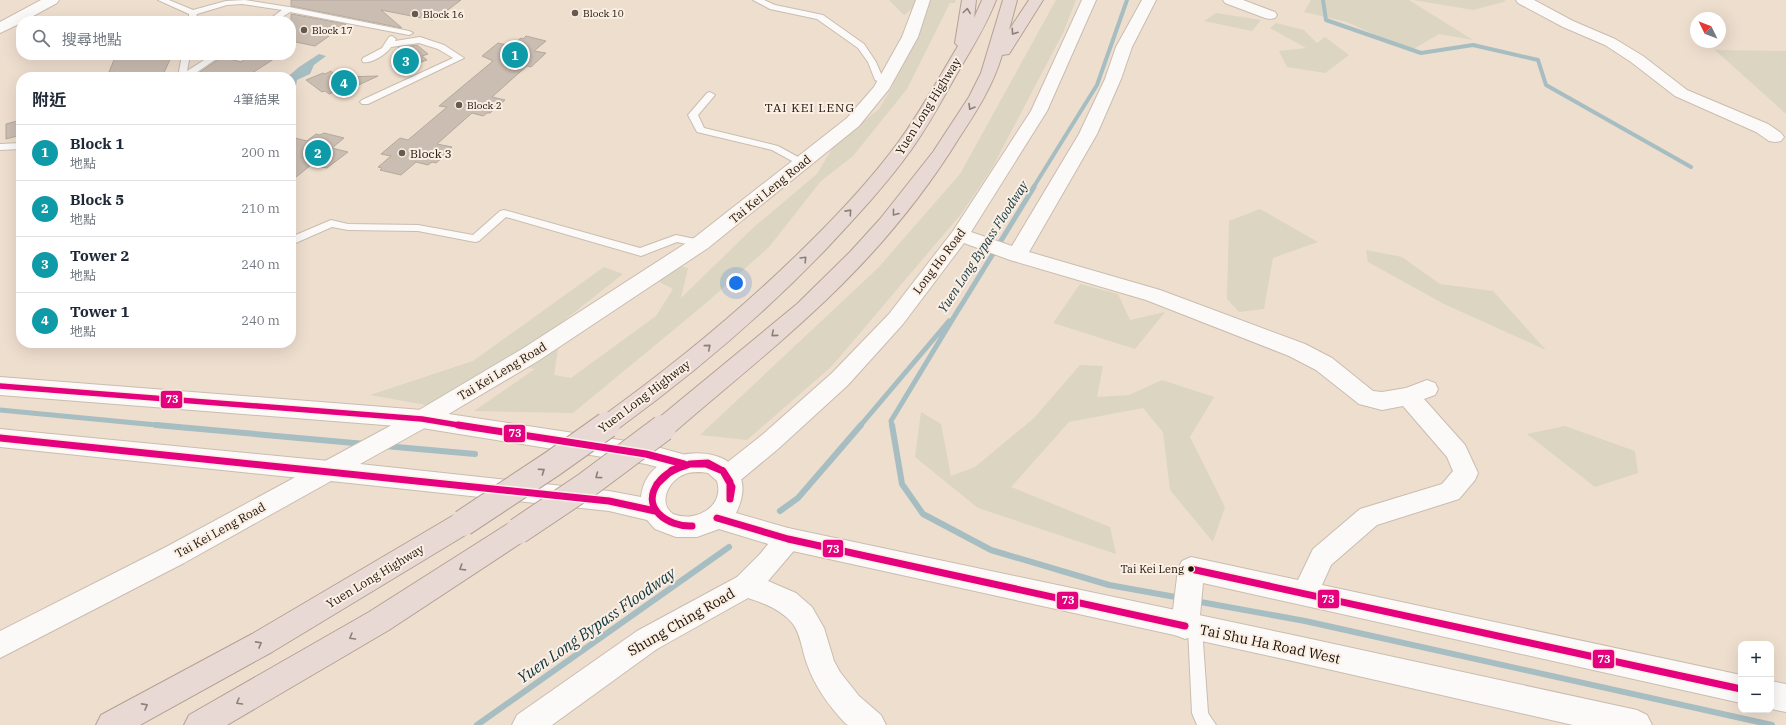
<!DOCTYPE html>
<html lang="zh-TW">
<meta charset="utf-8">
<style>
:root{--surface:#fff;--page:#f2f2f3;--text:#1f2937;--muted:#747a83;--line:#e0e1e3;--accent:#7c3aed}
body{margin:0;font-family:"IBM Plex Serif","Noto Sans TC",serif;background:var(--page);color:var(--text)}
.controls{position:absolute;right:12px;bottom:12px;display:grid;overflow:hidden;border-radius:8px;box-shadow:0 4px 16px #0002}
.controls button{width:36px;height:36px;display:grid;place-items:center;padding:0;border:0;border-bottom:1px solid var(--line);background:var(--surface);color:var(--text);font:20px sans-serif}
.compass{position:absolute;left:1690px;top:12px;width:36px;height:36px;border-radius:50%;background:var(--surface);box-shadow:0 4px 16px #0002;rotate:313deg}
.you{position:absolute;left:736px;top:283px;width:14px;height:14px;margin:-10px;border:3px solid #fff;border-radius:50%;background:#1a73e8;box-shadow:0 0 0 6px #1a73e833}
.badge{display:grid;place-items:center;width:26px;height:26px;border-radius:50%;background:var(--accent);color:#fff;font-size:13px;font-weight:700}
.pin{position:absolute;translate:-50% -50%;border:2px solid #fff;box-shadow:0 1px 4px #0006}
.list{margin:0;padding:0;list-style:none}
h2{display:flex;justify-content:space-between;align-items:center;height:52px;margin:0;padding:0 16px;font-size:17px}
h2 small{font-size:13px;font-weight:400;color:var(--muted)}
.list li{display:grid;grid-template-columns:26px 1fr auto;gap:12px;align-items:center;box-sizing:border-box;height:56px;padding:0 16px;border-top:1px solid var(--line)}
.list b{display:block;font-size:15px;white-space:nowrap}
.list p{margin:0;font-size:13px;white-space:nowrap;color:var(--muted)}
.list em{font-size:13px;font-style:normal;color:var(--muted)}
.icon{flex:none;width:22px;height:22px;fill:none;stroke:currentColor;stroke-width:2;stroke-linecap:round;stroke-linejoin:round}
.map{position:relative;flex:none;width:1786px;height:725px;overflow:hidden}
.search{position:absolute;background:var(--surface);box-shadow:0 4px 16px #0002;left:16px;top:16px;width:280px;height:44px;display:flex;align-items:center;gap:10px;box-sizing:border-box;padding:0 14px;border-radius:16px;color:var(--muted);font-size:15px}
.panel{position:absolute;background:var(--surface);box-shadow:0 4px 16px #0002;left:16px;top:72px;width:280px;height:276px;border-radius:16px}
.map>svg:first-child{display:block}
</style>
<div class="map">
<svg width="1786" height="725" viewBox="0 0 1786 725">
<rect width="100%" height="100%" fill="#eedece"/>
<!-- green -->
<path fill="#dbd5c1" d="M 889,0 L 956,0 L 955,3 L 950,3 L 907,89 L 853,156 L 821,181 L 769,247 L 705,304 L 573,413 L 474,411 L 535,369 L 501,364 L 426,405 L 370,395 L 473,361 L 604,267 L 623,274 L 562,322 L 554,375 L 571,378 L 656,316 L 673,289 L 650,277 L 665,262 L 688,268 L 681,298 L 754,227 L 817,174 L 835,144 L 879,109 L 893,85 L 919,29 L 914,7 L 904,15 Z
M 1056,0 L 1076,0 L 1063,33 L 992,168 L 961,214 L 832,366 L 747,440 L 700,435 L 878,268 L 960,174 Z
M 1311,0 L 1409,0 L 1473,40 L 1439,34 L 1410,51 L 1347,22 L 1304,12 Z
M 1413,0 L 1503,0 L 1507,1 L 1473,10 Z
M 1216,13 L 1261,20 L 1252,31 L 1204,21 Z
M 1276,23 L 1304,30 L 1317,43 L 1325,37 L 1349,55 L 1325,73 L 1287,67 L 1279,51 L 1306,48 L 1270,28 Z
M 1715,50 L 1786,51 L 1786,114 Z
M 1260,209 L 1318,242 L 1273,258 L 1264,309 L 1239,312 L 1227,299 L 1229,221 Z
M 1366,250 L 1402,257 L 1440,284 L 1493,291 L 1546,350 L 1444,304 L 1368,262 Z
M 1080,284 L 1118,294 L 1130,320 L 1165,312 L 1135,349 L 1053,323 Z
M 1080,365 L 1103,366 L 1097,397 L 1129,395 L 1162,380 L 1214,397 L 1190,437 L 1225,507 L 1213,542 L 1170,490 L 1163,432 L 1143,408 L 1069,422 L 1011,487 L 1110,527 L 1116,554 L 978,508 L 915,457 L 921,412 L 941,424 L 951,476 L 975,467 L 1034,418 Z
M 1565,426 L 1635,451 L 1638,473 L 1595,487 L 1527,434 Z"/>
<!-- water -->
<path fill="#a6bdc2" d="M 319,54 L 326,56 L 314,65 L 310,74 L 297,80 L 296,86 L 291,88 L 291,77 L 286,77 L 291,74 L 299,67 Z"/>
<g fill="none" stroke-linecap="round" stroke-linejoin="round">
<!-- stream-far2 -->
<path stroke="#a6bdc2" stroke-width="4" d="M 1323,0 L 1326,20 L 1421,53 L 1473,45 L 1538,60 L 1546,85 L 1691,167
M 1033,188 L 1097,85 L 1127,0"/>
<!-- stream-far1 -->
<path stroke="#a6bdc2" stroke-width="5" d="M 959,309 L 1034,187
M 0,410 L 167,426
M 860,426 L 949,321
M 892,426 L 891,421 L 960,307"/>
<!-- stream -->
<path stroke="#a6bdc2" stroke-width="6" d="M 156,425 L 365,444
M 892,425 L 902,484 L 923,514 L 991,550 L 1109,585 L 1181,598
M 385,446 L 475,454
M 780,511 L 798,498 L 861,425
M 1195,601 L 1305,621 L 1772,725
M 477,725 L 729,547"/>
</g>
<!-- building -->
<path fill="#cabdb2" stroke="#b5a89d" d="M 291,0 L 461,0 L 437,18 L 432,20 L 381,10 L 402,28 L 291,6 Z
M 291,14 L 346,24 L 315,46 L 291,41 Z
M 526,36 L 546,41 L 534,51 L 546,53 L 531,67 L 527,66 L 520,72 L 492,97 L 505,100 L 490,113 L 487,113 L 483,116 L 472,113 L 437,144 L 452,147 L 448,150 L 450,151 L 436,163 L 432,162 L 428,165 L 416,162 L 401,175 L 380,170 L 382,168 L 378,167 L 391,156 L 381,154 L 400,138 L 408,140 L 447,107 L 439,106 L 493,61 L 482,56 L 498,43 L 511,46 L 521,38 L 523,39 Z
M 417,45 L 428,54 L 422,56 L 427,60 L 410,66 L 396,54 L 401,51 L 398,48 Z
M 116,55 L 172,55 L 162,77 L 107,77 Z
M 251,55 L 280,55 L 246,77 L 193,77 L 222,57 L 241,62 Z
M 331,71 L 334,74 L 337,72 L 344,77 L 378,76 L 339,94 L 334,92 L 329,94 L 325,91 L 322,92 L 306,80 L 323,73 L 325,74 Z
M 21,120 L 21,135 L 6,139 L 6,124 Z
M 324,133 L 344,138 L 332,148 L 348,152 L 327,168 L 311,165 L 291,181 L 291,137 L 307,141 L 316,134 L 320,135 Z"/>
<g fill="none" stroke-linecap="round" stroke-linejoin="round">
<defs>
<path id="lane" d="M 158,0 L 169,0 L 193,10 L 226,1 L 245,0 L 289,7 L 409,31 L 413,33 L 409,35 L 290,12 L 276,21 L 267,21 L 282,10 L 242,4 L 227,5 L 197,14 L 195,21 L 189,21 L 189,14 Z
M 753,0 L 764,0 L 775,5 L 823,15 L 864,44 L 876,62 L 882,76 L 889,81 L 885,84 L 875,80 L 868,62 L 858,48 L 817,19 L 770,9 Z
M 392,36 L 396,39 L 395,41 L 420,37 L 444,45 L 464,58 L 368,104 L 362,104 L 360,102 L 362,100 L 453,58 L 438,49 L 419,43 L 391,47 C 387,54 371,64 363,62 L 362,60 L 363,58 L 382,48 L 389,37 Z
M 182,55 L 190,55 L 187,71 L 212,55 L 222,55 L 190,77 L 178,77 Z
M 710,92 L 715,95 L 698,115 L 704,128 L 778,146 L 798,157 L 808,159 L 810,161 L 808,163 L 805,164 L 792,161 L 772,150 L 697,132 L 688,115 L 707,93 Z
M 21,143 L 21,149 L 0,150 L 0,144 Z
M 504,210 L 640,248 L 676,235 L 705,241 L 706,243 L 701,247 L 677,242 L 641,256 L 506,217 L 479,241 L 475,242 L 418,231 L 348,230 L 332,227 L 291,245 L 291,237 L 331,220 L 348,224 L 418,225 L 473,235 L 500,211 Z
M 1195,621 L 1200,623 L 1202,628 L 1208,713 L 1216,725 L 1197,725 L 1192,713 L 1188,628 L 1190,623 Z"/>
<path id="street" d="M 1082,0 L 1096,0 L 1047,111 L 971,232 L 1012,246 L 1079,134 L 1105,79 L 1116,47 L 1142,0 L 1156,0 L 1132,47 L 1121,79 L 1097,134 L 1029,252 L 1160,290 L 1305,344 L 1332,358 L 1373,391 L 1382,392 L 1406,388 L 1427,380 L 1435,383 L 1438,389 L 1435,395 L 1424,399 L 1465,445 L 1478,473 L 1475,480 L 1459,499 L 1377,525 L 1331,565 L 1322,585 L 1741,675 L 1741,703 L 1203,583 L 1199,626 L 1195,635 L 1185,639 L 1175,635 L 1171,626 L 1178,569 L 1182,561 L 1191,557 L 1298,580 L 1313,549 L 1360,509 L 1442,484 L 1453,471 L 1447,457 L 1403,406 L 1382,410 L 1359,404 L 1316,370 L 1289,356 L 1146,300 L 1010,260 L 964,243 L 903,324 L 848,385 L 778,449 L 737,483 L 728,486 L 719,483 L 716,476 L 719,469 L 762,435 L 832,373 L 889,314 L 953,231 L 1031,111 Z
M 1223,0 L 1243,0 L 1275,12 L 1277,15 L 1275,18 L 1270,19 L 1265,18 L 1225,3 Z
M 1516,0 L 1534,0 L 1573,21 L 1615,39 L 1643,56 L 1687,90 L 1768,124 L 1781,133 L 1784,137 L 1781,141 L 1775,142 L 1769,141 L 1756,132 L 1675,96 L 1631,62 L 1605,45 L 1563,27 L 1518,3 Z
M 0,377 L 422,410 L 646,444 L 693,457 L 696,464 L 693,471 L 684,474 L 646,464 L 422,428 L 0,395 Z
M 0,429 L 329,461 L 338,464 L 341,471 L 338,478 L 329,481 L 0,447 Z
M 788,528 L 797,531 L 801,539 L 797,547 L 768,581 L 796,593 L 812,607 L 824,628 L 834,661 L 840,672 L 859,696 L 881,715 L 886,725 L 848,725 L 845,723 C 829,706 815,687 807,664 C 802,651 801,635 793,624 C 782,610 764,603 748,598 L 657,649 L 552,725 L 512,725 L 517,715 L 637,631 L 737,577 L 760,554 L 779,531 Z
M 1771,681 L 1786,684 L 1786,712 L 1771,709 Z"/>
<path id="secondary" d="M 41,0 L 59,0 L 57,3 L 24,21 L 21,21 L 21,23 L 0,33 L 0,22 Z
M 916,0 L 930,0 L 918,37 L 889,89 L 859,126 L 708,248 L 538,361 L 430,425 L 360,464 L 609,491 L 641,497 C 647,433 772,440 736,513 L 788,528 L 1288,634 L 1637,710 L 1647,715 L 1652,725 L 1573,725 L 1288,660 L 788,550 L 719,529 L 697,537 L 676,537 L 655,529 L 647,520 L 609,511 L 331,481 L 184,563 L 0,658 L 0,631 L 166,547 L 414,413 L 522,349 L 694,238 L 847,118 L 874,87 L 902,37 ZM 701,472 L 708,473 L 717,481 C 725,507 695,523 673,514 C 657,502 669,480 685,474 C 690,472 696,472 701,472 Z"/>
<path id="highway" d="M 962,0 L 976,0 L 974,18 L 982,0 L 996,0 C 986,26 972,48 958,72 C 943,98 929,125 911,150 C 886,185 856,217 827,248 C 763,315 693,374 619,428 L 611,431 L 603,428 L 599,422 L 603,416 C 678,362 748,304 813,239 C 843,209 872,178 897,144 C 920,113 938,79 958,46 L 955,43 Z
M 1003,0 L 1017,0 L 1009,30 L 1029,0 L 1043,0 L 1009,54 L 1002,55 C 993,86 976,112 959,138 C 919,203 867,263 811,314 C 766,356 718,394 671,435 L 663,437 L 655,435 L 651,428 L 655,421 L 797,304 L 850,252 L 880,219 L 933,152 L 969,97 L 981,73 Z
M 463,512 L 472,515 L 476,523 L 472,531 L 272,652 L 140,725 L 96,725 L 101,715 L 252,634 L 454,515 Z
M 518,520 L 527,523 L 531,531 L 527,539 L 389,630 L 227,725 L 184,725 L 189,715 L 369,612 L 509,523 Z"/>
</defs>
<!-- lane casing -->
<use href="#lane" stroke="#c9bdb0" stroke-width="2"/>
<!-- street casing -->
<use href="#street" stroke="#c9bdb0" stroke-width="2"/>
<!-- secondary casing -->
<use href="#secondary" stroke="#c9bdb0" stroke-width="2"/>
<!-- highway casing -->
<use href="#highway" stroke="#b5a095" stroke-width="2"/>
<!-- lane -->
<use href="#lane" fill="#fcfaf8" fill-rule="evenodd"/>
<!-- street -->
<use href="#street" fill="#fcfaf8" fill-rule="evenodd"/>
<!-- secondary -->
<use href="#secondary" fill="#fcfaf8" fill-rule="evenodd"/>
<!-- highway -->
<use href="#highway" fill="#e8d9d4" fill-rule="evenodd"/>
<defs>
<path id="highway-bridge-far1" d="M 606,426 L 611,422"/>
<path id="highway-bridge" d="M 463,523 L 552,464 L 607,425
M 518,531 L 588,484 L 663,428"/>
</defs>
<!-- highway-bridge-far1 casing -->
<use href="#highway-bridge-far1" stroke="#b5a095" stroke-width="22" stroke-linecap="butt"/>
<!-- highway-bridge casing -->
<use href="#highway-bridge" stroke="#b5a095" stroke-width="28" stroke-linecap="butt"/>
<!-- highway-bridge-far1 -->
<use href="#highway-bridge-far1" stroke="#e8d9d4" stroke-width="20"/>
<!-- highway-bridge -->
<use href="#highway-bridge" stroke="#e8d9d4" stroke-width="26"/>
<defs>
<path id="bus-1-far1" d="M 0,386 L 422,419 L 464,426"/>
<path id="bus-1" d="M 458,425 L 646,454 L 684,464
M 0,438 L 609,501 L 655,511
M 690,464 C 678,468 666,472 658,483 C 640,508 668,527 692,526
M 690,464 L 708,463 L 723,471
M 690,464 L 706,464 L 723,471
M 723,471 L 732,487 L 730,499
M 723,471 L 730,482 L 730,499
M 657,484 L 672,470 L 690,464
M 717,518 L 788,539 L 1185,626
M 1191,569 L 1741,689"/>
</defs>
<!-- bus-1-far1 casing -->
<use href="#bus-1-far1" stroke="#fbefe4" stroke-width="8"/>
<!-- bus-1 casing -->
<use href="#bus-1" stroke="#fbefe4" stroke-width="10"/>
<!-- bus-1-far1 -->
<use href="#bus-1-far1" stroke="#e5007d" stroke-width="5.5"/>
<!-- bus-1 -->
<use href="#bus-1" stroke="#e5007d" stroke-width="7"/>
</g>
<!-- one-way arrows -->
<defs><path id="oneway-chevron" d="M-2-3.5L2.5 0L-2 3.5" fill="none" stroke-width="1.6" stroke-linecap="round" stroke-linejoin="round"/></defs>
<g stroke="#8c7f78">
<use href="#oneway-chevron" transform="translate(967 11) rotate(-82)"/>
<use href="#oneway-chevron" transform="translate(1014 32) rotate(124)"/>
<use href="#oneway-chevron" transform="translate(971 107) rotate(121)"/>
<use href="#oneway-chevron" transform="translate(849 212) rotate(-48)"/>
<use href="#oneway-chevron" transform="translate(895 213) rotate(128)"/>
<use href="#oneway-chevron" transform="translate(804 259) rotate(-46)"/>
<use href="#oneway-chevron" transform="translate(774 334) rotate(139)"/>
<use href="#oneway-chevron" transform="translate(708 347) rotate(-40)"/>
<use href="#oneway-chevron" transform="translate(542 471) rotate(-34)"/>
<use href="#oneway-chevron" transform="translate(598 476) rotate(143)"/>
<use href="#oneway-chevron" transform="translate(462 568) rotate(148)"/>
<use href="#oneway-chevron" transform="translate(352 637) rotate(150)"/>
<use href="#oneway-chevron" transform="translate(259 644) rotate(-29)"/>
<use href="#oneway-chevron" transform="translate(239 702) rotate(150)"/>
<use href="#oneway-chevron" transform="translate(145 706) rotate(-29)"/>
</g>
<!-- markers -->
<g fill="#66594d" stroke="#fbefe4" stroke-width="1.5">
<circle cx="575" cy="13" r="4"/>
<circle cx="415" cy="14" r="4"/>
<circle cx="304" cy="30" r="4"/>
<circle cx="459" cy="105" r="4"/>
<circle cx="402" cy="153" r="4"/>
</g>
<circle fill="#1c1208" stroke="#fbefe4" stroke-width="1.5" cx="1191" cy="569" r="3.5"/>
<g text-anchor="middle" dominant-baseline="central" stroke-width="4" stroke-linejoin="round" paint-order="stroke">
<!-- far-poi labels -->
<g font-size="10" fill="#1c1208" stroke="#fbefe4" text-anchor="start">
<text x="583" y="13">Block 10</text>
<text x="423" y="14">Block 16</text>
<text x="312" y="30">Block 17</text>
<text x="467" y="105">Block 2</text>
</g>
<!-- bus labels -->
<g font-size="11" fill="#1c1208" stroke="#fbefe4" text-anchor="end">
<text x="1184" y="569">Tai Kei Leng</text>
</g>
<!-- street labels -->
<g font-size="12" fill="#1c1208" stroke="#fbefe4">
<text transform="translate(928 106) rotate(-58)">Yuen Long Highway</text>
<text transform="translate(770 189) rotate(-39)">Tai Kei Leng Road</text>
<text transform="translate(939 261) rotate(-53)">Long Ho Road</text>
<text transform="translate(502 371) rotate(-31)">Tai Kei Leng Road</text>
<text transform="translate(644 396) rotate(-37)">Yuen Long Highway</text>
<text transform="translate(220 530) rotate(-29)">Tai Kei Leng Road</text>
<text transform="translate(375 576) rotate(-31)">Yuen Long Highway</text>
</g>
<!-- far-quarter labels -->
<g font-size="12" letter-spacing="1" fill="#1c1208" stroke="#fbefe4">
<text x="810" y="107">TAI KEI LENG</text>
</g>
<!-- poi labels -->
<g font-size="12" fill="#1c1208" stroke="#fbefe4" text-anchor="start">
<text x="410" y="153">Block 3</text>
</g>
<!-- water labels -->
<g font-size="13" font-style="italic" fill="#0f3641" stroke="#fbefe4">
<text transform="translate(983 247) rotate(-57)">Yuen Long Bypass Floodway</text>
</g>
<!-- near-street labels -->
<g font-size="14" fill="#1c1208" stroke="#fbefe4">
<text transform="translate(681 622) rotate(-30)">Shung Ching Road</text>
<text transform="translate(1270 644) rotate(12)">Tai Shu Ha Road West</text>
</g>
<!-- near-water labels -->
<g font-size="16" font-style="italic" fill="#0f3641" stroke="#fbefe4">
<text transform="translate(596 625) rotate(-35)">Yuen Long Bypass Floodway</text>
</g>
</g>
<g stroke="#fbefe4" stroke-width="1.5">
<rect x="160" y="390" width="23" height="19" rx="4" fill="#e5007d"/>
<rect x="503" y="424" width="23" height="19" rx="4" fill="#e5007d"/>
<rect x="822" y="539" width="22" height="19" rx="4" fill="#e5007d"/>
<rect x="1317" y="589" width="23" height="20" rx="4" fill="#e5007d"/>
<rect x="1056" y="591" width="23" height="19" rx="4" fill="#e5007d"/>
<rect x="1592" y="649" width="23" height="20" rx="4" fill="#e5007d"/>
</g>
<g font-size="11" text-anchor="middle" font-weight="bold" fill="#fff">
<text x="172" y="403">73</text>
<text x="515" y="437">73</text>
<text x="833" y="553">73</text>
<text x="1328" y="603">73</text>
<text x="1068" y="604">73</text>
<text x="1604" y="663">73</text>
</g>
</svg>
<div class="controls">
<button>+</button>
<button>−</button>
</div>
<svg class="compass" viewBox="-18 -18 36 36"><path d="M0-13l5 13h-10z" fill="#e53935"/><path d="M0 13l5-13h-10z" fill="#747a83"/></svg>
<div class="you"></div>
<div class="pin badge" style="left:515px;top:55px;background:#0f9aa8">1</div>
<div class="pin badge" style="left:318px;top:153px;background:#0f9aa8">2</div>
<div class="pin badge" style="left:406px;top:61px;background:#0f9aa8">3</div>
<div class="pin badge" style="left:344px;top:83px;background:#0f9aa8">4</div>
<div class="search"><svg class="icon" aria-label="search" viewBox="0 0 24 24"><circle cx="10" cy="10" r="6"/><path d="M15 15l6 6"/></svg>搜尋地點</div>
<section class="panel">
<h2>附近<small>4筆結果</small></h2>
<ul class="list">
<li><span class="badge" style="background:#0f9aa8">1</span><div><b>Block 1</b><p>地點</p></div><em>200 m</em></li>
<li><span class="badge" style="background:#0f9aa8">2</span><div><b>Block 5</b><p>地點</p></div><em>210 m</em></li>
<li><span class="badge" style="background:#0f9aa8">3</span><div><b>Tower 2</b><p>地點</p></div><em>240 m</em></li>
<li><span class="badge" style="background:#0f9aa8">4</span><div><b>Tower 1</b><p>地點</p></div><em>240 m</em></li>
</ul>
</section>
</div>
